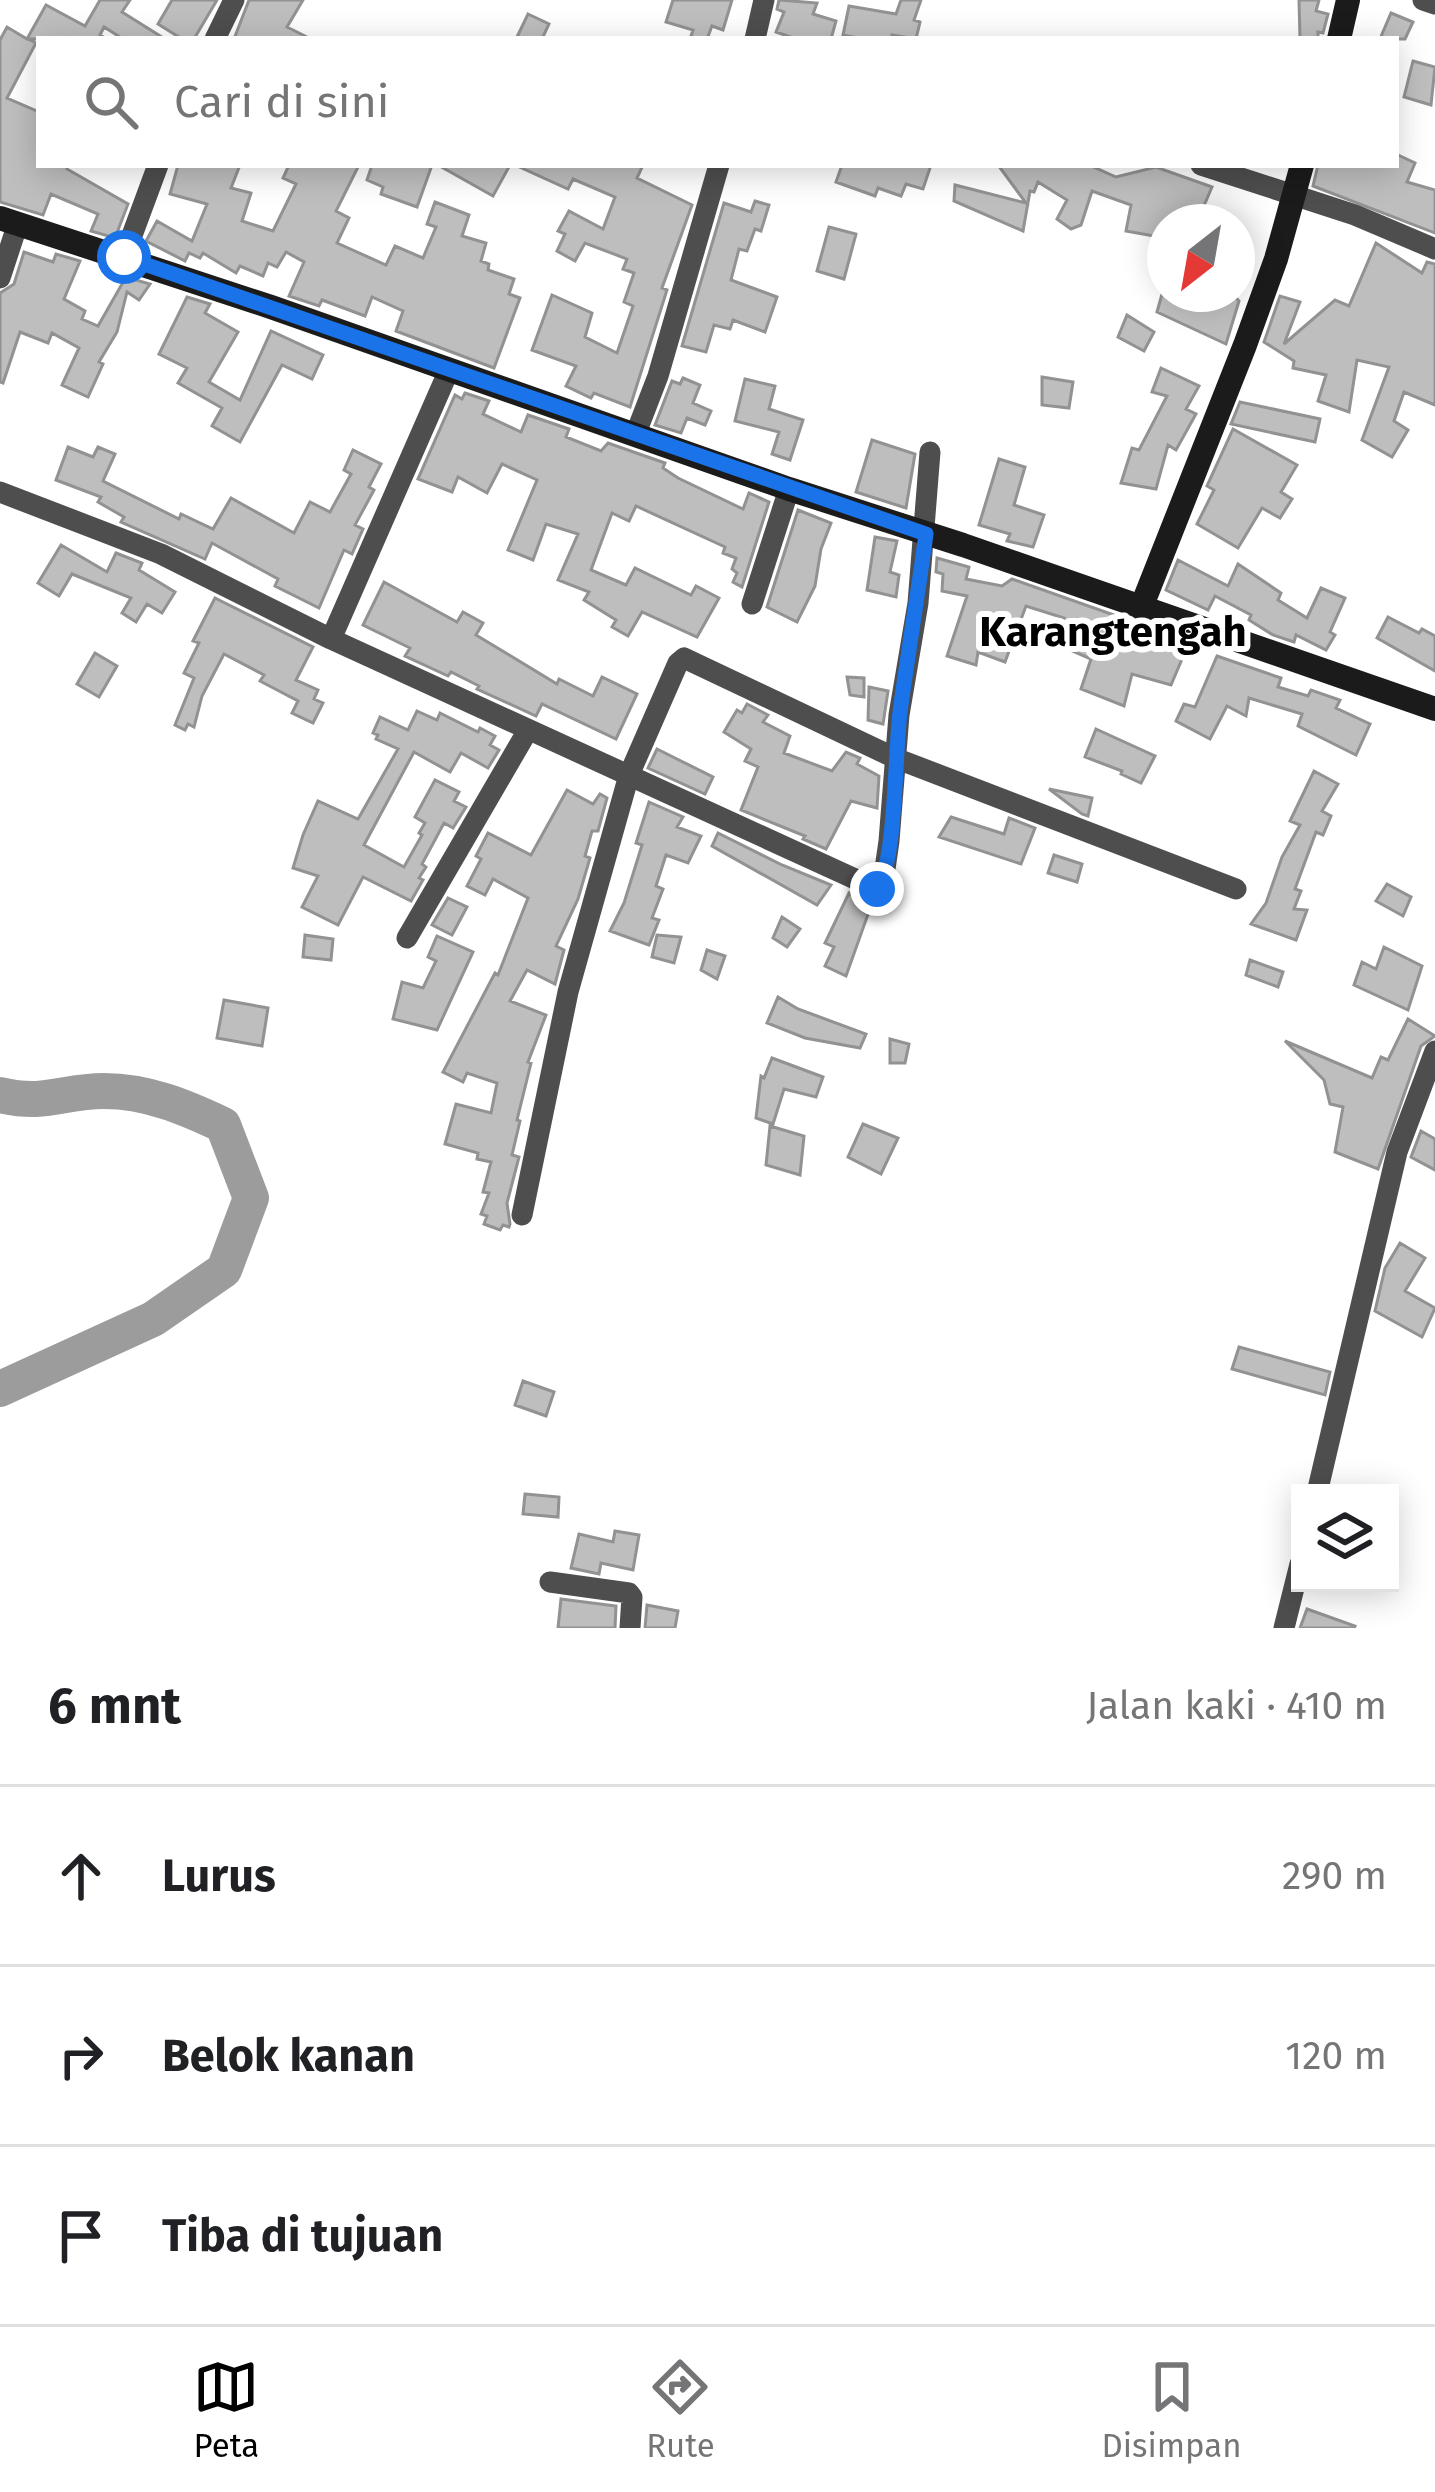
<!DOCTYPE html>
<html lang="id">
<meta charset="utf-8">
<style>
:root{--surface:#fff;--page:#f2f2f2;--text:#202124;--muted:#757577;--line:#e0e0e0;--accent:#000}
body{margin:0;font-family:"Fira Sans",sans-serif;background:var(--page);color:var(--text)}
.controls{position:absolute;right:36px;bottom:36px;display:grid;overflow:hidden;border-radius:0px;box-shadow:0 6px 30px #0003}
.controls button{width:108px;height:108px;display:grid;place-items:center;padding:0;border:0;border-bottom:3px solid var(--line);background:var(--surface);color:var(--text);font:60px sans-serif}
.compass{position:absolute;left:1147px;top:204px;width:108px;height:108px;border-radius:50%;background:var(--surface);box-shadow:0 6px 30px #0003;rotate:211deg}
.stop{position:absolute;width:36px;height:36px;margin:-27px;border:9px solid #1a73e8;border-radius:50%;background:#fff}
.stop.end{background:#1a73e8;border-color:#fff;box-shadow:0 3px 12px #0008}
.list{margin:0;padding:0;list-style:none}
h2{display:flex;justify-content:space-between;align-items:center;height:156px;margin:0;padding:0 48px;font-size:51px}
h2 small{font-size:39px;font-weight:400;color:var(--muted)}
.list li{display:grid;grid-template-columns:78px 1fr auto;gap:36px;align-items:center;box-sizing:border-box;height:180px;padding:0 48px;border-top:3px solid var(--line)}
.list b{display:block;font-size:45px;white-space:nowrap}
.list em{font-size:39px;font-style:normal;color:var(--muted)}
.icon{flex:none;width:66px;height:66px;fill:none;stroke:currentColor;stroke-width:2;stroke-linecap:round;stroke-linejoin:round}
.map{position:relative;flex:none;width:1435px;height:1628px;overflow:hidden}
.search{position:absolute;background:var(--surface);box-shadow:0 6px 30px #0003;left:36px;right:36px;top:36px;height:132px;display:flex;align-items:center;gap:30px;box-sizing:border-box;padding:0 42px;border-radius:0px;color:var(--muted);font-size:45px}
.sheet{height:696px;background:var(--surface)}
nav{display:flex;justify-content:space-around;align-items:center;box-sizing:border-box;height:168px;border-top:3px solid var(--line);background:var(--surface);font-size:33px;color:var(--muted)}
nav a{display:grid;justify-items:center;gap:6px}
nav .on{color:var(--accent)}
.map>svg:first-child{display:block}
</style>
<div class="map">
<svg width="1435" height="1628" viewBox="0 0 1435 1628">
<rect width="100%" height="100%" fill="#fff"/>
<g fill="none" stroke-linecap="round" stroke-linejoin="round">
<!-- river -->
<path stroke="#9c9c9c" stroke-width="36" d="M 0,1095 C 47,1106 62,1091 104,1091 C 147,1091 185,1107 223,1125 L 251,1198 L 224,1270 L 153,1319 L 0,1389"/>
</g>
<!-- building -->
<path fill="#bebebe" stroke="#929292" stroke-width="3" d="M 100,0 L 130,0 L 122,12 L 165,39 L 123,39 L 104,27 L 100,35 L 107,39 L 28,39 L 36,43 L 7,98 L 39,112 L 39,165 L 69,165 L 67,169 L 128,204 L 115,238 L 91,231 L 98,214 L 51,194 L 43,215 L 0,202 L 0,40 L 7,27 L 27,39 L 46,5 L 85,26 Z
M 172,0 L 217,0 L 194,39 L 182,39 L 158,24 Z
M 249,0 L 303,0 L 287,27 L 311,39 L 234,39 Z
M 673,0 L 732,0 L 723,30 L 712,26 L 707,39 L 690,39 L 693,30 L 666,22 Z
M 779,0 L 817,3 L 813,14 L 836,21 L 831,39 L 796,39 L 776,32 L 784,12 L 777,9 Z
M 901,0 L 921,0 L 914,20 L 920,22 L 916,39 L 892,35 L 891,39 L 863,39 L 843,35 L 849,6 L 896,14 Z
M 1299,0 L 1319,0 L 1316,11 L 1328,14 L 1323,33 L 1318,32 L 1318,39 L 1300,39 Z
M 1391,13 L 1413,22 L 1405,39 L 1380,39 Z
M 528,14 L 549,24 L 542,39 L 516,39 Z
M 1413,61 L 1435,67 L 1431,105 L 1404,97 Z
M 1396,154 L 1415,163 L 1407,182 L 1435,190 L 1435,233 L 1313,186 L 1318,165 L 1396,165 Z
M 178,165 L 240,165 L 231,188 L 251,193 L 242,221 L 273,231 L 296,184 L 283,178 L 289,165 L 359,165 L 336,211 L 349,218 L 337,243 L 386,265 L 395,246 L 423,258 L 436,227 L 427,224 L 435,202 L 469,215 L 462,236 L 486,243 L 481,261 L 489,264 L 488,270 L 514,279 L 509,294 L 520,298 L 494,368 L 396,331 L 403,311 L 372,297 L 365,316 L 322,300 L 319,306 L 289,296 L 304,262 L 286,252 L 277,267 L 268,263 L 263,276 L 240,266 L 236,273 L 203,253 L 200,258 L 189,253 L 185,261 L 146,241 L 157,221 L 192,241 L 207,204 L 170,194 Z
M 372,165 L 432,165 L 417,207 L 381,194 L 383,187 L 367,180 Z
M 438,165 L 510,165 L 493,196 Z
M 515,165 L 643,165 L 637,178 L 692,205 L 662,288 L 667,290 L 630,407 L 594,393 L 591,398 L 566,386 L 576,366 L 532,350 L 552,295 L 592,313 L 585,337 L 617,353 L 633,306 L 624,302 L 634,273 L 623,269 L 627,259 L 585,243 L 575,261 L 557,251 L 565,234 L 558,231 L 569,211 L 603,229 L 615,197 L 573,179 L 568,189 Z
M 842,165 L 931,165 L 923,189 L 906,184 L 901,196 L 878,188 L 875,196 L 836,182 Z
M 998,165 L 1089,165 L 1116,177 L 1156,167 L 1212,187 L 1197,222 L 1165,222 L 1165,238 L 1126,231 L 1131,205 L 1092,191 L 1081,225 L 1071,229 L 1057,219 L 1067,200 L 1038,182 L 1034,192 L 1030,191 L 1023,231 L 954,201 L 955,185 L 1026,203 Z
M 755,201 L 769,205 L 761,231 L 755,229 L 747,251 L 739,249 L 731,280 L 777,297 L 765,332 L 733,320 L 730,329 L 714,325 L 706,352 L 682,346 L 724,203 L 751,212 Z
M 829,227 L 856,234 L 844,279 L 817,271 Z
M 1376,243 L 1422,273 L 1427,262 L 1435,264 L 1435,405 L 1404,392 L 1394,421 L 1408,430 L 1392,457 L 1362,440 L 1389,367 L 1357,360 L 1349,412 L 1318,401 L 1326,375 L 1293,368 L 1294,361 L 1264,342 L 1280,296 L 1300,302 L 1284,344 L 1335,300 L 1349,306 Z
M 24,252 L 53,262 L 56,254 L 80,261 L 64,299 L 85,311 L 82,319 L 98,326 L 126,277 L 150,284 L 139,300 L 127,292 L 117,332 L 99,362 L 103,364 L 88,397 L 62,385 L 79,348 L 52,333 L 48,343 L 20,332 L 3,383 L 0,382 L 0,293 L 14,284 Z
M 1162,294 L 1233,294 L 1239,301 L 1226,344 L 1157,312 Z
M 187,297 L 210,304 L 205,313 L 238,332 L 209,382 L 240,400 L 271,331 L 323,355 L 312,379 L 282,365 L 240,442 L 212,426 L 222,408 L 178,383 L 187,368 L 159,354 Z
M 1127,315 L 1154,332 L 1144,351 L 1118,337 Z
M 1161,368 L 1199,386 L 1186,409 L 1196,414 L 1176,450 L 1168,445 L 1156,489 L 1121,483 L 1132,448 L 1139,450 L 1167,396 L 1152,392 Z
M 1042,377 L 1073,382 L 1069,408 L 1042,405 Z
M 683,378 L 700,385 L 693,403 L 711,411 L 705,425 L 687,418 L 681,433 L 655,425 L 672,381 L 680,384 Z
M 745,379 L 775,386 L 769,409 L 803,420 L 790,460 L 772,454 L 779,432 L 735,421 Z
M 465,393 L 489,401 L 483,414 L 521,432 L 528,415 L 569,429 L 566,437 L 601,451 L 608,443 L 665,463 L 663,468 L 678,478 L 743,509 L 749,493 L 769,502 L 742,587 L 733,582 L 737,573 L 732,569 L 736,558 L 723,553 L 725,547 L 636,506 L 629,521 L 612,513 L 591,570 L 626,585 L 635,568 L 691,595 L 696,586 L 719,598 L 697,637 L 642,612 L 628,636 L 612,627 L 616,620 L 584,600 L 589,592 L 558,580 L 578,534 L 546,524 L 533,560 L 508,550 L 537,480 L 502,464 L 487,493 L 458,477 L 452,492 L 418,479 L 455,395 L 462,399 Z
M 1240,402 L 1320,419 L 1315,442 L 1231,424 Z
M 1233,429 L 1297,465 L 1281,492 L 1292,499 L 1280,518 L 1262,508 L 1238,548 L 1197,524 L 1214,490 L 1207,486 Z
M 872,440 L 915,454 L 906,508 L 856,492 Z
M 68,447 L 93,457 L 98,447 L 115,454 L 103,481 L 179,519 L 181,514 L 213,529 L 231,498 L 294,533 L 310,502 L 330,512 L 351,474 L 344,470 L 353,450 L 381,464 L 369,487 L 374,490 L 355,525 L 363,529 L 352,554 L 344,550 L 319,608 L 275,586 L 278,579 L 212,543 L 205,559 L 121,522 L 124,517 L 98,502 L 101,497 L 56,480 Z
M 999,459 L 1025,467 L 1014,505 L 1044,515 L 1033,547 L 1007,541 L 1010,534 L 979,525 Z
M 798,510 L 831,523 L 821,549 L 815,586 L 797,622 L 767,607 Z
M 875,537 L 897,541 L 890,572 L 899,575 L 896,597 L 867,590 Z
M 61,545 L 107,572 L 116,553 L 142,563 L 139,570 L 175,592 L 162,613 L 147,604 L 136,622 L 122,613 L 131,598 L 72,574 L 59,596 L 38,583 Z
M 937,558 L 969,567 L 966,579 L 1002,586 L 1012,579 L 1162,632 L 1159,636 L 1188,645 L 1171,685 L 1132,674 L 1124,706 L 1081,689 L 1091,659 L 1068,649 L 1069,640 L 1058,638 L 1064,618 L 1026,606 L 1005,662 L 978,652 L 976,665 L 947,656 L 967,596 L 942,591 L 943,574 L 936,572 Z
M 1178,560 L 1228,586 L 1238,564 L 1281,593 L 1278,600 L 1307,618 L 1321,588 L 1345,598 L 1330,632 L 1335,635 L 1326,650 L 1296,635 L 1294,642 L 1273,635 L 1249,620 L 1251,615 L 1215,596 L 1208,610 L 1166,590 Z
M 384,582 L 457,622 L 463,612 L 483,623 L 476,635 L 557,684 L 559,679 L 593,696 L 602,677 L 637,694 L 616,739 L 542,704 L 536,716 L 477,689 L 479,686 L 451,672 L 448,676 L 405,656 L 410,648 L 363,625 Z
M 215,598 L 313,647 L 296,680 L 318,690 L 314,699 L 323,703 L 313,723 L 292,713 L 298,701 L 260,681 L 264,675 L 224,654 L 202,696 L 194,727 L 188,724 L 185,730 L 175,725 L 194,678 L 184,673 L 199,643 L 193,641 Z
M 1388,617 L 1419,633 L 1422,629 L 1435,636 L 1435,671 L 1377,638 Z
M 95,653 L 117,666 L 99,697 L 77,684 Z
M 1217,656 L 1281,678 L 1278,687 L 1308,696 L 1311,690 L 1340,700 L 1336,708 L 1370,724 L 1356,755 L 1298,726 L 1302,714 L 1249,698 L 1246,716 L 1227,706 L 1210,739 L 1176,721 L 1184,704 L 1195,707 Z
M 847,677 L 864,678 L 864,697 L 850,695 Z
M 869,687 L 888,691 L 883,724 L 868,720 Z
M 747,704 L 768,715 L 763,722 L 790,736 L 784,753 L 832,771 L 846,752 L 860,758 L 857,764 L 879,776 L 877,808 L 851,801 L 826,849 L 803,839 L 805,836 L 741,810 L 758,767 L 745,761 L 751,749 L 724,732 L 737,710 L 742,713 Z
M 417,711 L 437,720 L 440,713 L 478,732 L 480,728 L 495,736 L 490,745 L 499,750 L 488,768 L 461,753 L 450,772 L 414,752 L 364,845 L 404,867 L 422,835 L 419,833 L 425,823 L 415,817 L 435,780 L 459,792 L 454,801 L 466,807 L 453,828 L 444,823 L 422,864 L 426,867 L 419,878 L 423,880 L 411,901 L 363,877 L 338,925 L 302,907 L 318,876 L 293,868 L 303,835 L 318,801 L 358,819 L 398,749 L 376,739 L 378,735 L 373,733 L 380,717 L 408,730 Z
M 1096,729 L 1155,756 L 1141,783 L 1121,774 L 1122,771 L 1085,757 Z
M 657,749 L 713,777 L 705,794 L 648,768 Z
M 1314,771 L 1338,784 L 1322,811 L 1331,816 L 1323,835 L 1316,832 L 1295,889 L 1301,891 L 1294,909 L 1307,910 L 1296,940 L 1251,924 L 1266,903 L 1282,857 L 1300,825 L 1290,821 Z
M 1049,789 L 1092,798 L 1088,816 L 1082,814 Z
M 567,790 L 593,804 L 600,794 L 607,798 L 598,831 L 592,831 L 585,856 L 590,858 L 578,899 L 556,946 L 564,950 L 555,984 L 527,970 L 510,1001 L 546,1015 L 528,1062 L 531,1063 L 517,1120 L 520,1121 L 512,1155 L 519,1157 L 507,1203 L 510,1224 L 509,1227 L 503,1225 L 500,1230 L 484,1224 L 487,1216 L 481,1214 L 489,1193 L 483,1192 L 491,1162 L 477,1159 L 478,1153 L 445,1144 L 456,1104 L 491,1113 L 497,1083 L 467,1073 L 463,1082 L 443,1072 L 495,973 L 498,975 L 528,898 L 493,879 L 485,895 L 467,886 L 481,859 L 476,856 L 488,833 L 531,855 Z
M 649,802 L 683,817 L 677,827 L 701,836 L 688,863 L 666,855 L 656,886 L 663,889 L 652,918 L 659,920 L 649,945 L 610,931 L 624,903 L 642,845 L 636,843 Z
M 951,817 L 1004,834 L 1009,818 L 1035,828 L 1021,864 L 939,837 Z
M 718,833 L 782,865 L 831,885 L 817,905 L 712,846 Z
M 1054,855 L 1082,864 L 1077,882 L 1048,873 Z
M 1387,884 L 1411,897 L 1403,916 L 1376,901 Z
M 849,893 L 872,903 L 846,976 L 825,966 L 834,947 L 825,943 Z
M 448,898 L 467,907 L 452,935 L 432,925 Z
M 782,917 L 800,929 L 787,947 L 773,938 Z
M 305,935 L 333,939 L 331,960 L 303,957 Z
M 657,935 L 681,937 L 674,963 L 652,957 Z
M 437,936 L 473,952 L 437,1030 L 393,1019 L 402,982 L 423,988 L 436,961 L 428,957 Z
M 1384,947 L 1422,966 L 1408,1010 L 1354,985 L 1362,962 L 1376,969 Z
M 707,950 L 725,956 L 717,979 L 701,970 Z
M 1250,960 L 1283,972 L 1278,987 L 1246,975 Z
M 778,997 L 798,1009 L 866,1034 L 860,1048 L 805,1038 L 767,1023 Z
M 224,1000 L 268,1008 L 262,1046 L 217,1038 Z
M 1408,1019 L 1435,1036 L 1421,1046 L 1378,1169 L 1335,1152 L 1343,1107 L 1330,1104 L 1324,1080 L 1285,1041 L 1372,1078 L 1381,1057 L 1388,1060 Z
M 890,1039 L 909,1044 L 905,1063 L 890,1063 Z
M 772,1058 L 823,1077 L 816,1097 L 784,1089 L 773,1124 L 756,1118 L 761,1076 L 764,1078 Z
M 863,1124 L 898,1138 L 881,1174 L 848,1157 Z
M 770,1126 L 804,1136 L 800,1175 L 766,1165 Z
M 1421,1131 L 1435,1139 L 1435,1170 L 1411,1157 Z
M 1400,1243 L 1425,1258 L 1405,1291 L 1435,1308 L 1422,1337 L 1375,1311 L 1385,1268 Z
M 1239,1347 L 1330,1372 L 1325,1395 L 1232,1369 Z
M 523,1381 L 554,1392 L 546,1416 L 515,1405 Z
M 525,1494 L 559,1497 L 558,1517 L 523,1514 Z
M 615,1531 L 639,1535 L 633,1570 L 601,1563 L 599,1574 L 571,1568 L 579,1534 L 613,1542 Z
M 561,1599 L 616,1606 L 615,1628 L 558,1628 Z
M 647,1605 L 678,1611 L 675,1628 L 645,1628 Z
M 1307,1609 L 1355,1626 L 1354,1628 L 1300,1628 Z"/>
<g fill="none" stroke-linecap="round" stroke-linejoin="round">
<!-- street -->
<path stroke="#4e4e4e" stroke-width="21" d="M 1423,0 L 1435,4
M 215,39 L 234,0
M 755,39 L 764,0
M 1201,165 L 1355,215 L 1435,249
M 124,257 L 158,165
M 0,278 L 18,223
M 636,433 L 658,376 L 719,165
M 0,492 L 161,554 L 331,639 L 877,889 L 883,883 L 889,841 L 899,715 L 918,603 L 930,452
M 752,604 L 789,489
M 331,639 L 449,370
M 407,938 L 528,730
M 522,1215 L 568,992 L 629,775 L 678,663 L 684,658 L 895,758 L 1236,889
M 1317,1493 L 1397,1152 L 1435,1051
M 550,1582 L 629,1593 L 632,1597 L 630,1628
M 1284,1628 L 1300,1564"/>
<!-- secondary -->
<path stroke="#1b1b1b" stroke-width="24" d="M 1339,39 L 1348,0
M 0,218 L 271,307 L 789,489 L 963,545 L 1435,709
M 1141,608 L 1245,345 L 1276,259 L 1302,165"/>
</g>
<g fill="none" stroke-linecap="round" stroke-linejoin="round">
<!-- route -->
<path stroke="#1a73e8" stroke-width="15" d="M 124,257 L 926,534 C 918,594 908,653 900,712 C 895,750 896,865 877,889"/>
</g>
<g text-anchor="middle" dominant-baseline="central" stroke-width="12" stroke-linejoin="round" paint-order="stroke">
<!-- quarter labels -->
<g font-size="42" font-weight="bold" fill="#000" stroke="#fff">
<text x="1113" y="632">Karangtengah</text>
</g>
</g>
</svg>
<div class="controls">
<button><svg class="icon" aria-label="layers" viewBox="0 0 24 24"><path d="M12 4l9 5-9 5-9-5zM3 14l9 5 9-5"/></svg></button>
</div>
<svg class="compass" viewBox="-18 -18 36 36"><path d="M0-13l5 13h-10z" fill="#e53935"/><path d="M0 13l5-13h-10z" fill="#757577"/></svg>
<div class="stop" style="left:124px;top:257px"></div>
<div class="stop end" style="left:877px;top:889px"></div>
<div class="search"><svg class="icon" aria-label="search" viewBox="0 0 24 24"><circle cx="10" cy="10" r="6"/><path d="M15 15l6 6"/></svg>Cari di sini</div>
</div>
<section class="sheet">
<h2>6 mnt<small>Jalan kaki · 410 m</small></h2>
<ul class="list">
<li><svg class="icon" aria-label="ahead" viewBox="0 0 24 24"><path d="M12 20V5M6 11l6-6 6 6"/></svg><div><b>Lurus</b></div><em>290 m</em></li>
<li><svg class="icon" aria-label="right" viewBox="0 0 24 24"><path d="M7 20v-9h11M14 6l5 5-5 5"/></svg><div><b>Belok kanan</b></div><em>120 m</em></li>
<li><svg class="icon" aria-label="arrive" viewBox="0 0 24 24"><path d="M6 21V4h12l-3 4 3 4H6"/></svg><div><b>Tiba di tujuan</b></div></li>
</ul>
</section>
<nav>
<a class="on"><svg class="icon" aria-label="map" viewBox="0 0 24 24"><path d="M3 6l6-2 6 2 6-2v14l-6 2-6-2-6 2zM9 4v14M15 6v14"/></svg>Peta</a>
<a><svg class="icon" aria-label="directions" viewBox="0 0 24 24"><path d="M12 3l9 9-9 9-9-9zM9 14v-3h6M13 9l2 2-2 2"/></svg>Rute</a>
<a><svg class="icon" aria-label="saved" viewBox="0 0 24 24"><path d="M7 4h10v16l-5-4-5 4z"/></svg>Disimpan</a>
</nav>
